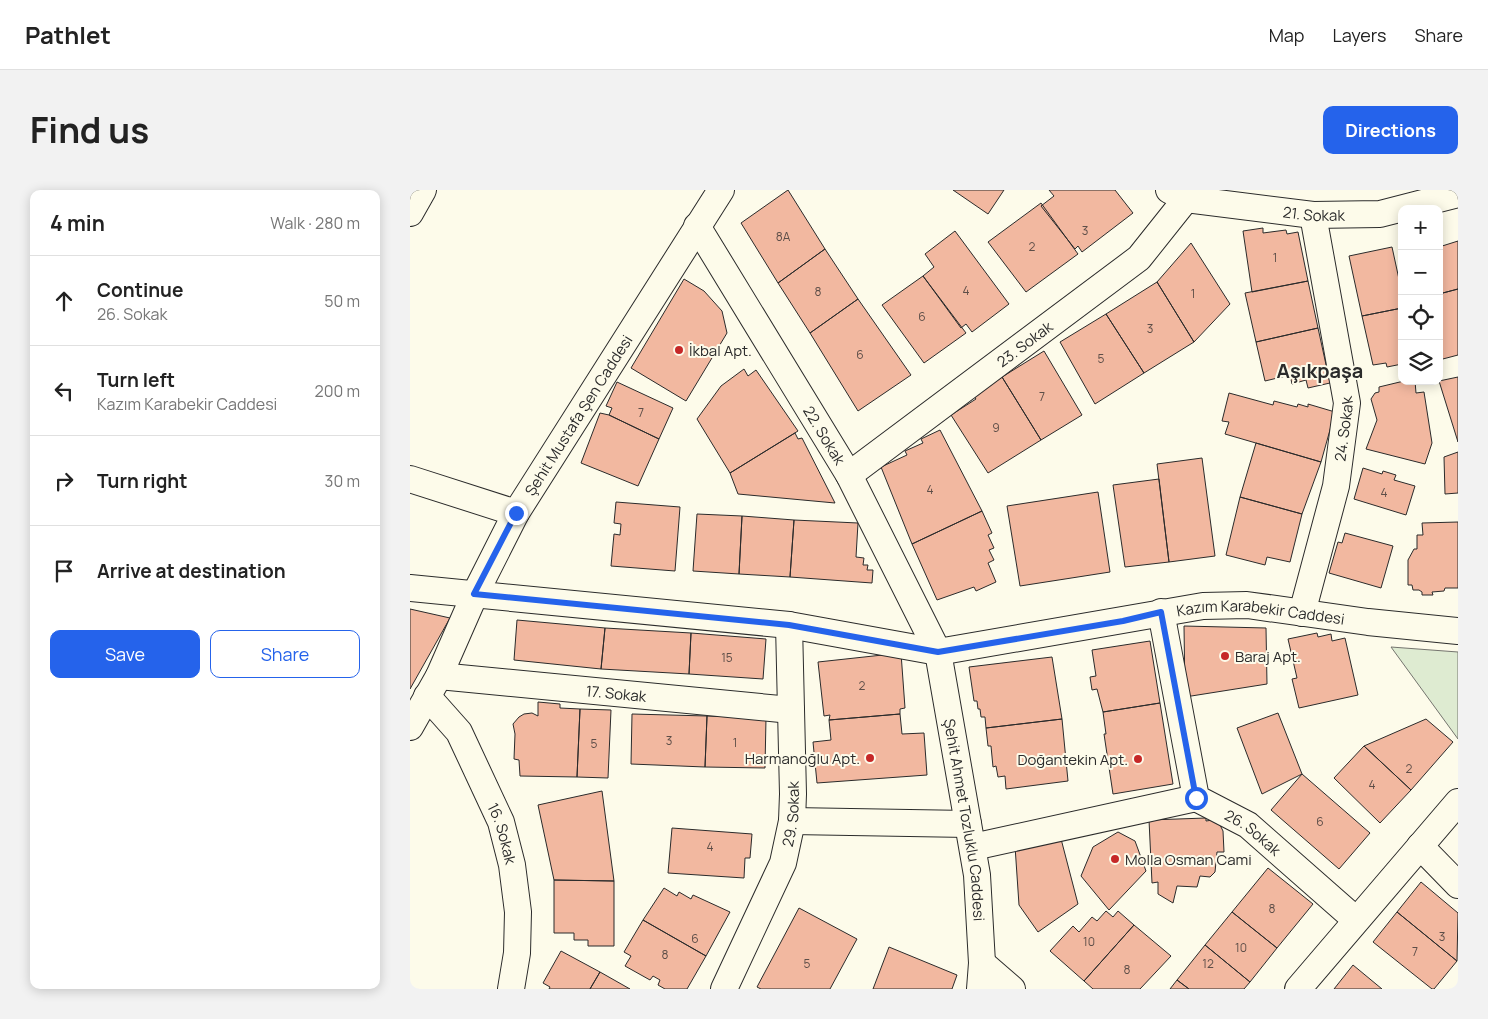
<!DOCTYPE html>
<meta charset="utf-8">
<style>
:root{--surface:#fff;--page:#f2f2f2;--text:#222;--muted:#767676;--line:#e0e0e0;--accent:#2563eb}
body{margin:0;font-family:Manrope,sans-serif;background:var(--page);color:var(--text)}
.controls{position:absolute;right:15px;top:15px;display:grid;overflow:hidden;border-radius:10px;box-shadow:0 2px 12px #0003}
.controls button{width:45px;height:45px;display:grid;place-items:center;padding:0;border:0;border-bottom:1px solid var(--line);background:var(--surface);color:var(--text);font:25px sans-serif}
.stop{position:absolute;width:15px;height:15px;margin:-11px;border:4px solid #2563eb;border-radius:50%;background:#fff}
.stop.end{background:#2563eb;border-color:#fff;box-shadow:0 1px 5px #0008}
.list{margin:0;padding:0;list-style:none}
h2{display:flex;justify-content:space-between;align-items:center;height:65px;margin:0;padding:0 20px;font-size:21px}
h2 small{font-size:16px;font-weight:400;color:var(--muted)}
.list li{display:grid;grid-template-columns:32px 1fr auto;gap:15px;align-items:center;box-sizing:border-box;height:90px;padding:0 20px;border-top:1px solid var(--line)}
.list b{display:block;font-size:19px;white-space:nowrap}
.list p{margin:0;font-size:16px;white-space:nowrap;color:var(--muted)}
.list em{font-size:16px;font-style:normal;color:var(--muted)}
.actions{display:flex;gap:10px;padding:15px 20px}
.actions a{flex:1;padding:11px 0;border:1px solid var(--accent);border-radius:10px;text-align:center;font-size:18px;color:var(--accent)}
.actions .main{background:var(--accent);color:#fff}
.icon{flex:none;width:28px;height:28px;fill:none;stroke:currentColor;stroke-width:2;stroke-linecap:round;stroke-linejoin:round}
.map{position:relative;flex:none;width:1048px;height:799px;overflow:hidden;border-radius:10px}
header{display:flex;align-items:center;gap:30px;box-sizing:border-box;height:70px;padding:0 25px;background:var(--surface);border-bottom:1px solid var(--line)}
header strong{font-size:24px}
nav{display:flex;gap:28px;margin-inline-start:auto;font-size:18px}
.intro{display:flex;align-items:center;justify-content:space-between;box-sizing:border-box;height:120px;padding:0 30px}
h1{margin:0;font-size:35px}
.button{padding:12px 22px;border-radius:10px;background:var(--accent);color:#fff;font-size:18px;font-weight:700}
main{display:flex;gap:30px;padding:0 30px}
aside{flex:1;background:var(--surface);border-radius:10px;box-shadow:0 2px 12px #0003}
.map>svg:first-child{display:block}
</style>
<header>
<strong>Pathlet</strong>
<nav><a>Map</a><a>Layers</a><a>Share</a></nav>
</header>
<div class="intro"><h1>Find us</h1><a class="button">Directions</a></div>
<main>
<aside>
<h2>4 min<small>Walk · 280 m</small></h2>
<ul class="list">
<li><svg class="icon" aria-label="ahead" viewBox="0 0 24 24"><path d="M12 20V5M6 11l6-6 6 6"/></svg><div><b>Continue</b><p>26. Sokak</p></div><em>50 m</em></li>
<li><svg class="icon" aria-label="left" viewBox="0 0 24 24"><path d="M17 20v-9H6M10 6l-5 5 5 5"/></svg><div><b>Turn left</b><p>Kazım Karabekir Caddesi</p></div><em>200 m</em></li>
<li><svg class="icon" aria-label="right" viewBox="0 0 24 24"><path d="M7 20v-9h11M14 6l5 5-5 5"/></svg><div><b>Turn right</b></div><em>30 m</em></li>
<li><svg class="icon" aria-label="arrive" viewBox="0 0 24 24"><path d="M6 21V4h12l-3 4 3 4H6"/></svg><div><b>Arrive at destination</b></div></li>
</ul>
<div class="actions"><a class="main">Save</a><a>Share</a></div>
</aside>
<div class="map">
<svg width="1048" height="799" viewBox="0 0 1048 799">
<rect width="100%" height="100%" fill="#fdfbea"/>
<!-- green -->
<path fill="#deebd1" stroke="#74746e" d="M 981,457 L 1048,462 L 1048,549 Z"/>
<!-- building -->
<path fill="#f2b8a0" stroke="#2b2b2b" d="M 378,0 L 415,59 L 368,93 L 331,33 Z
M 543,0 L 594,0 L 578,24 Z
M 639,0 L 705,0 L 723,23 L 672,62 L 668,56 L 665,59 L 631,16 L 644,6 Z
M 631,13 L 668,64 L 616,102 L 578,52 Z
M 853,38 L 853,43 L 876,40 L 877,44 L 888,42 L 898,91 L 842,102 L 833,41 Z
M 545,41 L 599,114 L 562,142 L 556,134 L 551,138 L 513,86 L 524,77 L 515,64 Z
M 1048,51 L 1048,99 L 1029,104 L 1029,57 Z
M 781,53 L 820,114 L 784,152 L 747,92 Z
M 982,57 L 992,103 L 992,118 L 952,126 L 939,66 Z
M 415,59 L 448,109 L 400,143 L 368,93 Z
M 513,86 L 556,143 L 514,173 L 472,115 Z
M 274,89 L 294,101 L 312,121 L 317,143 L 276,211 L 221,178 Z
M 898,91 L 908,138 L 846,152 L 835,103 Z
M 747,92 L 784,152 L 734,183 L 696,124 Z
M 1048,99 L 1048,165 L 1029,170 L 1029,104 Z
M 448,109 L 501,185 L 448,221 L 400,143 Z
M 992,118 L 992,174 L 977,177 L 976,173 L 963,175 L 952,126 Z
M 696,124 L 734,183 L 685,214 L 650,152 Z
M 908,138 L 920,193 L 898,198 L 896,190 L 882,194 L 880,185 L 855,191 L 846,152 Z
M 634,161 L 672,225 L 631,250 L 592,187 Z
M 334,179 L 338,186 L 346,180 L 388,241 L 320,283 L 287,229 L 311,196 Z
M 592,187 L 631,250 L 578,283 L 541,225 L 566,209 L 563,205 Z
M 1048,187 L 1048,252 L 1029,191 Z
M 994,191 L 1005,191 L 1006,203 L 1014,202 L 1022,253 L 1015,274 L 956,259 L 967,230 L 961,209 L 965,203 L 969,202 L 969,197 Z
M 207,192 L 263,218 L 249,249 L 199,225 L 202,218 L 196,216 Z
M 819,203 L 863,215 L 864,211 L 887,217 L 888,214 L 898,217 L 898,214 L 925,222 L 911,272 L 815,244 L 819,232 L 812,231 Z
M 190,223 L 199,225 L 249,249 L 228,296 L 171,273 Z
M 530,240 L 572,321 L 502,354 L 471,277 L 497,265 L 495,261 L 513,253 L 511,249 Z
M 385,243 L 388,249 L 392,248 L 425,313 L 328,304 L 320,283 Z
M 846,253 L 911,272 L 892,324 L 830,307 Z
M 1048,262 L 1048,303 L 1035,304 L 1034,267 Z
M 792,268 L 805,366 L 759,372 L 747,274 Z
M 953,278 L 972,284 L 973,281 L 986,285 L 984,290 L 1005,296 L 996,325 L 944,309 Z
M 749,289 L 759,372 L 715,377 L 703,295 Z
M 688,302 L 700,382 L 610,396 L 597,316 Z
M 830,307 L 892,324 L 880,372 L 857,367 L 855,375 L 816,365 Z
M 206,312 L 270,317 L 265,381 L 201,376 L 204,344 L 210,345 L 211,334 L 204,333 Z
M 572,321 L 582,343 L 578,345 L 584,358 L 579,360 L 584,370 L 578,373 L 586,392 L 566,401 L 564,397 L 527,410 L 502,354 Z
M 287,324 L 332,326 L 329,384 L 283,381 Z
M 332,326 L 384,330 L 380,387 L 329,384 Z
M 384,330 L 448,333 L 446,367 L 454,368 L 453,375 L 458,375 L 457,380 L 463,380 L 462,393 L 380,387 Z
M 1048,332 L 1048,398 L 1035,398 L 1034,401 L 1022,402 L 1023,405 L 1012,405 L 1012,402 L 1009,400 L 1003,400 L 1002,395 L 998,395 L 998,370 L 1004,359 L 1007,359 L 1007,345 L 1013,345 L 1012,333 Z
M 935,343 L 983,356 L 971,398 L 919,383 L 928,352 L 932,353 Z
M 0,419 L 40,428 L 0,499 Z
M 107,430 L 195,438 L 191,479 L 104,470 Z
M 774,436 L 856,438 L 857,494 L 775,507 Z
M 195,438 L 281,443 L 279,484 L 191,479 Z
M 281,443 L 356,449 L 353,489 L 279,484 Z
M 907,443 L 908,447 L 921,444 L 922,451 L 935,448 L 948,505 L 889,518 L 882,489 L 887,488 L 878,449 Z
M 740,451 L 750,513 L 693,522 L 687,499 L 682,500 L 680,487 L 686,486 L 682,460 Z
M 491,463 L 495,518 L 490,519 L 490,524 L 419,530 L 420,525 L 414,526 L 408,472 Z
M 642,467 L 652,529 L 576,538 L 575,527 L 571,527 L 570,519 L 568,519 L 567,511 L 564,511 L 559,477 Z
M 128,512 L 150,514 L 150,518 L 170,519 L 167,587 L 110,586 L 109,570 L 104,569 L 105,544 L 103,534 L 109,527 L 114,524 L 122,523 L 128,526 Z
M 750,513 L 763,594 L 703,604 L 694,544 L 696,544 L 693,522 Z
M 170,519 L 201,520 L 198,588 L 167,587 Z
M 868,523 L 892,584 L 852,604 L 827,538 Z
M 222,524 L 297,526 L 295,577 L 221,574 Z
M 490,524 L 492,544 L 514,543 L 517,585 L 407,593 L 403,552 L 421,550 L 419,530 Z
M 297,526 L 356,528 L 355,578 L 295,577 Z
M 652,529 L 658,591 L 596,599 L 595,586 L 588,587 L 586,576 L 583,577 L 581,556 L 578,556 L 576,538 Z
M 1016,529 L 1043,552 L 1001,600 L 954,556 Z
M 954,556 L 1001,600 L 970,633 L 924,588 Z
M 892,584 L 960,643 L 929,679 L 861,620 Z
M 192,601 L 204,691 L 144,690 L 128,615 Z
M 796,628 L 796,631 L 803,630 L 810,635 L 813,641 L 814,662 L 807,662 L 805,682 L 800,687 L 790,686 L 787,697 L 767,696 L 763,713 L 748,704 L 748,692 L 742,693 L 739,630 Z
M 262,638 L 342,644 L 340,668 L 335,668 L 334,688 L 258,683 Z
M 708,642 L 725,651 L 736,681 L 699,720 L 671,686 L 683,657 Z
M 650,645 L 668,714 L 628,742 L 609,715 L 605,656 Z
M 858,678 L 903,714 L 867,758 L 822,722 Z
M 144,690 L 204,691 L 204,756 L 178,756 L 178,750 L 164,750 L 164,743 L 144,743 Z
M 1011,692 L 1048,723 L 1047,771 L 987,722 Z
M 254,698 L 267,706 L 269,702 L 281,709 L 283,705 L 320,722 L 296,766 L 233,730 Z
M 389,718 L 447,749 L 420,799 L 351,799 L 347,797 Z
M 696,721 L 703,727 L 708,721 L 724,735 L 674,791 L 640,761 L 663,736 L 669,742 L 682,727 L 687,731 Z
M 822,722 L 867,758 L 840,792 L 795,755 Z
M 987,722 L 1047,771 L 1024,799 L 1022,799 L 963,752 Z
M 233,730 L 296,766 L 277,799 L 255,799 L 248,795 L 250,790 L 243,786 L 240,790 L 215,776 L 221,766 L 214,762 Z
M 724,735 L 761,766 L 730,799 L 683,799 L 674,791 Z
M 795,755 L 840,792 L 834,799 L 779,799 L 767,790 Z
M 479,757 L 547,785 L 542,799 L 463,799 Z
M 151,761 L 190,782 L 180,799 L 139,799 L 140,797 L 133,793 Z
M 943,775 L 972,799 L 924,799 Z
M 190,782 L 220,799 L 180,799 Z
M 767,790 L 779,799 L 760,799 Z"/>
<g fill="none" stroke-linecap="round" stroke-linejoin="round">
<defs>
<g id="minor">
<path id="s1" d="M 759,0 L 776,9 L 903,25 L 970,24 L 1048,4"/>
<path d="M 0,23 L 13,0"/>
<path id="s2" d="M 287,36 L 439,285 L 528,462 L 567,685 L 572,773 L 570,799"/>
<path id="s3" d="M 439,285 L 729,68 L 776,9 L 791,0"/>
<path d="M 0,289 L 106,323"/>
<path id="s4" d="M 0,398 L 379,435 L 528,462 L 793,416 L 837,415 L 958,432 L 1048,441"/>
<path id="s5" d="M 751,422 L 786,608 L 838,635 L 946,730"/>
<path id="s6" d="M 892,423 L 926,296 L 937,213 L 903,25"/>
<path id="s7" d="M 29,486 L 381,520"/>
<path id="s8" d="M 17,506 L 49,542 L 91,632 L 102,675 L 108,722 L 107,763 L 101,799"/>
<path id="s9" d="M 0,537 L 29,486 L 65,404 L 106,323 L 311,0"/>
<path d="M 382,631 L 558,634"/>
<path d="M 1010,656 L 1048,695"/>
<path d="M 563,657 L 786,608"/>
<path d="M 572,773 L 602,799"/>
<path id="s10" d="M 314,799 L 373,673 L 382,631 L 383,604 L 379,435"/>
<path d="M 888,799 L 1048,612"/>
</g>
</defs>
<!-- minor casing -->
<use href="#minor" stroke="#2b2b2b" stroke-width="28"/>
<!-- minor -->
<use href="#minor" stroke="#fdfbea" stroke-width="26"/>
</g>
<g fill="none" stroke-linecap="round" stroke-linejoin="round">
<!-- route -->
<path stroke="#2563eb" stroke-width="6" d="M 106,323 L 64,404 L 379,435 L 528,462 L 713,431 L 751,422 L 786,608"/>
</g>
<!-- markers -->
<g fill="#c62828" stroke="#fdfbea" stroke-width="2">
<circle cx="269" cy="160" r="5"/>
<circle cx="815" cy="466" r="5"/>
<circle cx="460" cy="568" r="5"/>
<circle cx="728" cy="569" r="5"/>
<circle cx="705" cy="669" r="5"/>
</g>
<g text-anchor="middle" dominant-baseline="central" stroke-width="4" stroke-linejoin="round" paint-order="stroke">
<!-- number labels -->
<g font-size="12" fill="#5d4e48">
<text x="675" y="40">3</text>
<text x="373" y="46">8A</text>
<text x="622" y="56">2</text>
<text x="865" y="67">1</text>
<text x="556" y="100">4</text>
<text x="408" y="101">8</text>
<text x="783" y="103">1</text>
<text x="512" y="126">6</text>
<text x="740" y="138">3</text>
<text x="450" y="164">6</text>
<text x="691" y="168">5</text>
<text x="632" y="206">7</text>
<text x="231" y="222">7</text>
<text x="586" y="237">9</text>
<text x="520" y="299">4</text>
<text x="974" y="302">4</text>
<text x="317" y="467">15</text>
<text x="452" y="495">2</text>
<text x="259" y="550">3</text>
<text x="325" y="552">1</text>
<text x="184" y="553">5</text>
<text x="999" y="578">2</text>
<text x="962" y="594">4</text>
<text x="910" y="631">6</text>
<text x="300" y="656">4</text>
<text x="862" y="718">8</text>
<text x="1032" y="746">3</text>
<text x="285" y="748">6</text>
<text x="679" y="751">10</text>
<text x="831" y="757">10</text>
<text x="1005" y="761">7</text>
<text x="255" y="764">8</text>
<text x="397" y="773">5</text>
<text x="798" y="773">12</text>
<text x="717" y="779">8</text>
</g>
<!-- street labels -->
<g font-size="15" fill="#2b2b2b" stroke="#fdfbea">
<text stroke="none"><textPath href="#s1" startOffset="148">21. Sokak</textPath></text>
<text stroke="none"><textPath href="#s3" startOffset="219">23. Sokak</textPath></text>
<text stroke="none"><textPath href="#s9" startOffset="355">Şehit Mustafa Şen Caddesi</textPath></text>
<text stroke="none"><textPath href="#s6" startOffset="189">24. Sokak</textPath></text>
<text stroke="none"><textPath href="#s2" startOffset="245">22. Sokak</textPath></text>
<text stroke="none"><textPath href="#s4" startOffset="859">Kazım Karabekir Caddesi</textPath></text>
<text stroke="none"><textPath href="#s7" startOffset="178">17. Sokak</textPath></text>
<text stroke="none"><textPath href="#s10" startOffset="189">29. Sokak</textPath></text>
<text stroke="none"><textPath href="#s2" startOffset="660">Şehit Ahmet Tozluklu Caddesi</textPath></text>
<text stroke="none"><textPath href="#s8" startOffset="159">16. Sokak</textPath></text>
<text stroke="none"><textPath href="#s5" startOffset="256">26. Sokak</textPath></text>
</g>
<!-- poi labels -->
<g font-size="15" fill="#2b2b2b" stroke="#fdfbea" text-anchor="start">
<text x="279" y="160">İkbal Apt.</text>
<text x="825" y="466">Baraj Apt.</text>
<text x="450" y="568" text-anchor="end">Harmanoğlu Apt.</text>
<text x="718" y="569" text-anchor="end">Doğantekin Apt.</text>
<text x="715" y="669">Molla Osman Cami</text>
</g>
<!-- district labels -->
<g font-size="20" font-weight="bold" fill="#2b2b2b" stroke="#fdfbea">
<text x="910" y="180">Aşıkpaşa</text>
</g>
</g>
</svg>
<div class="controls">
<button>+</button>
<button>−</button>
<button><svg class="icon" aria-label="locate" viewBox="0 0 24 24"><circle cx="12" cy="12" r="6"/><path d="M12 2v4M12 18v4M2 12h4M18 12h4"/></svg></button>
<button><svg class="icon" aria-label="layers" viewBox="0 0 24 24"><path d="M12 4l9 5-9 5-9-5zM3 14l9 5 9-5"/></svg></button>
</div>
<div class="stop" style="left:786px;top:608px"></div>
<div class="stop end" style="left:106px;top:323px"></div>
</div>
</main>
